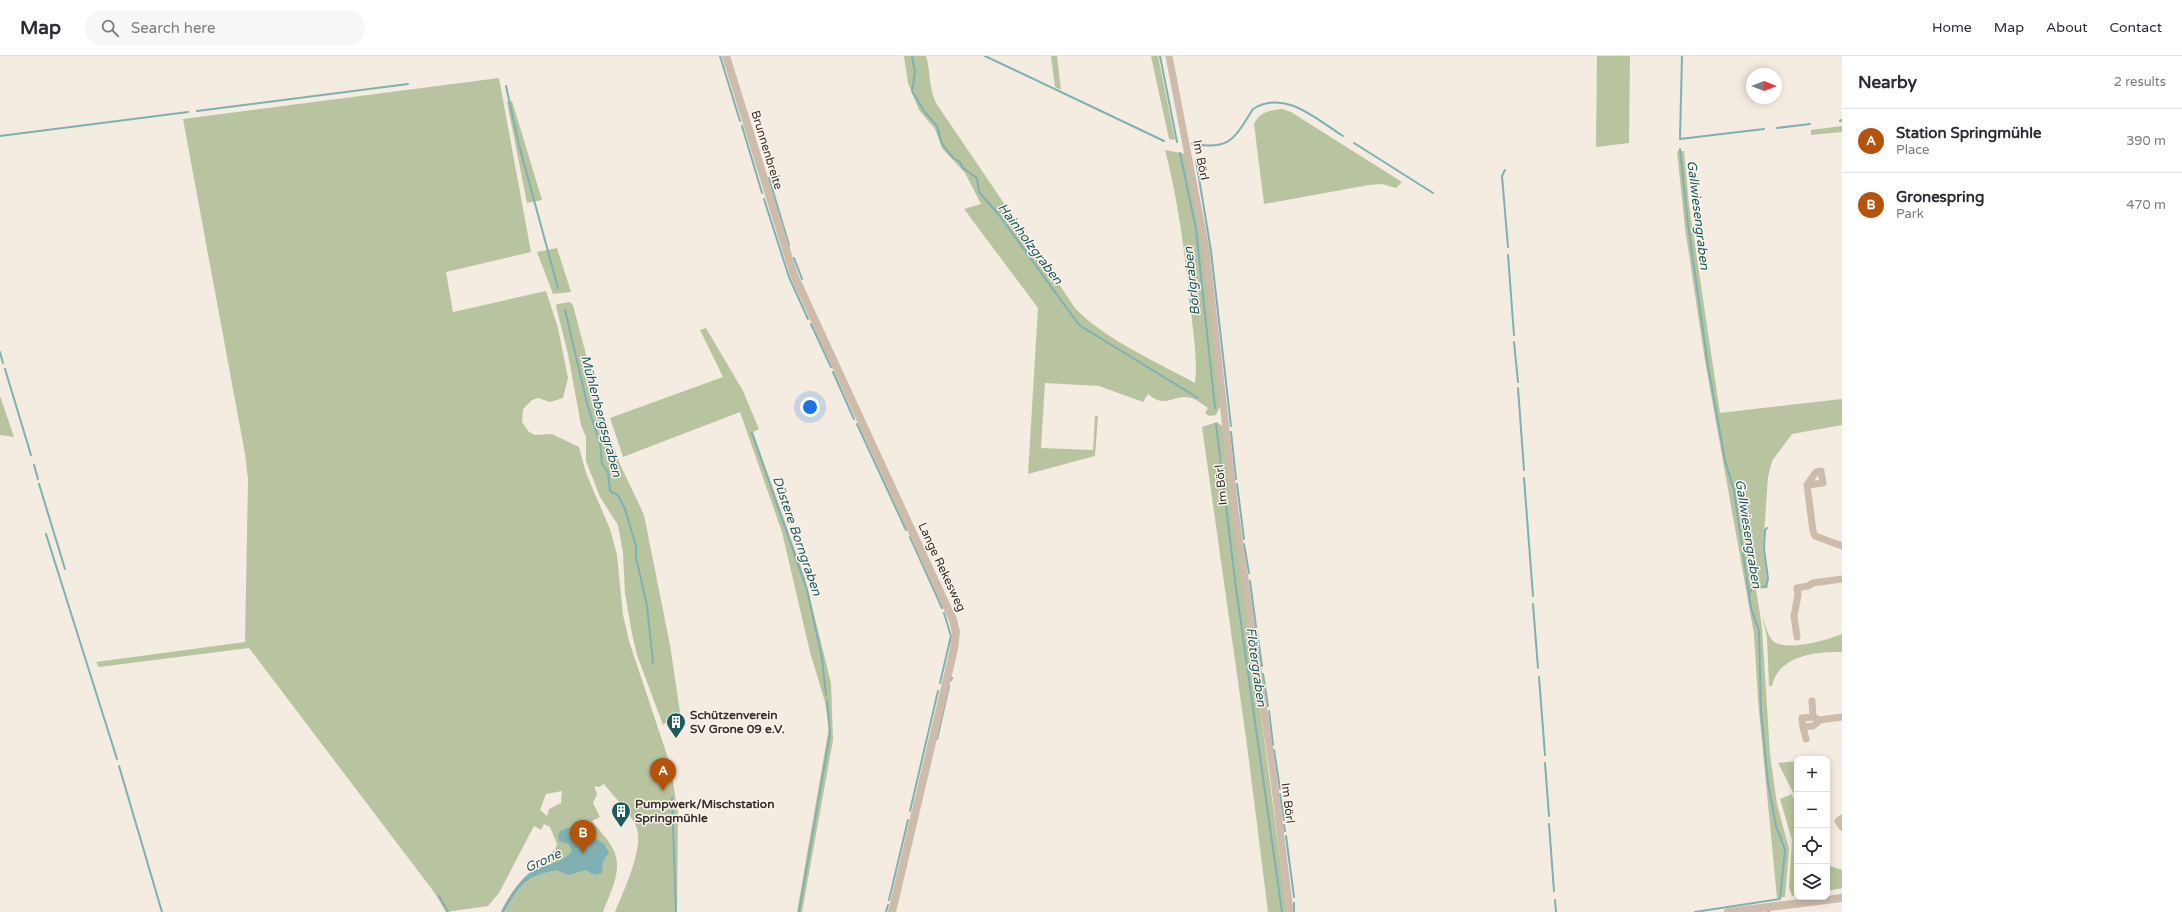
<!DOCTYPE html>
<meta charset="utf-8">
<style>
:root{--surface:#fff;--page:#f7f7f7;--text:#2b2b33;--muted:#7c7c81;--line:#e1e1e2;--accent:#b45309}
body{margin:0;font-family:"Varela Round",sans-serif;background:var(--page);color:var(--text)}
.controls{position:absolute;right:12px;bottom:12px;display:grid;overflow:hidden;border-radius:8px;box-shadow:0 2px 10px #0003}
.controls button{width:36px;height:36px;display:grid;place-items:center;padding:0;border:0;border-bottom:1px solid var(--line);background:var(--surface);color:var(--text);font:20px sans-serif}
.compass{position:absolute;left:1746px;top:12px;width:36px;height:36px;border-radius:50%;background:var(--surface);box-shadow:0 2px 10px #0003;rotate:90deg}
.you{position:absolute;left:810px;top:351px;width:14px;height:14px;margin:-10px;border:3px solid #fff;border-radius:50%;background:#1a73e8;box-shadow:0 0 0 6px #1a73e833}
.badge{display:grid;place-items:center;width:26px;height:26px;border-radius:50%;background:var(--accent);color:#fff;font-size:13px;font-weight:700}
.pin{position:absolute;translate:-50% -33px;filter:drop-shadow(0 1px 2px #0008)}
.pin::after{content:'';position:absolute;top:21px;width:14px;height:12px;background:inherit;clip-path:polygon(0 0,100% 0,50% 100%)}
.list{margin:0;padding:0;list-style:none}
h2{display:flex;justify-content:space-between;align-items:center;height:52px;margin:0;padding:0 16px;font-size:17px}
h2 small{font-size:13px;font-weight:400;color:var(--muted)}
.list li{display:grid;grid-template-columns:26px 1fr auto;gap:12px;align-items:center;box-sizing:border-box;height:64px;padding:0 16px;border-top:1px solid var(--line)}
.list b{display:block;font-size:15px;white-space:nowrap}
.list p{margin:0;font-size:13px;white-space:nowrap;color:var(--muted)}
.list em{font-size:13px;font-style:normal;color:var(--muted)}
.icon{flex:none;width:22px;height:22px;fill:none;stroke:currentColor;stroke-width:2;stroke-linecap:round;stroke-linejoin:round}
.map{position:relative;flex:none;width:1842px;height:856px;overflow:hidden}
header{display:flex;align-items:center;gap:24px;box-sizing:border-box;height:56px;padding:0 20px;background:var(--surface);border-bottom:1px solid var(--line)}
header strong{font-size:19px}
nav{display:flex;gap:22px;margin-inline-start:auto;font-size:14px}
.search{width:280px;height:36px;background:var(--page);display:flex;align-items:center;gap:10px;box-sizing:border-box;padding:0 14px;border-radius:22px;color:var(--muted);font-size:15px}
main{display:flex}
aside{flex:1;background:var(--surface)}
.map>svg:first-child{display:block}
</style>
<header>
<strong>Map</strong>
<div class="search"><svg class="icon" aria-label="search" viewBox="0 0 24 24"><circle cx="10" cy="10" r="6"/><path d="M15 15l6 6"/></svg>Search here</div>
<nav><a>Home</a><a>Map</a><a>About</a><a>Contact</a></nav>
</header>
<main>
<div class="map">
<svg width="1842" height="856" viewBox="0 0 1842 856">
<rect width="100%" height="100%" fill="#f4ebe1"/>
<!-- green -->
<path fill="#b8c4a0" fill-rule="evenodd" d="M 904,0 L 926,0 C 931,17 928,29 936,47 L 1075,252 C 1104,283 1157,306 1195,327 C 1198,304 1193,278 1191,254 C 1185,201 1179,147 1165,94 L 1186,98 L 1201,170 L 1221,348 L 1216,359 L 1209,360 L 1205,357 L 1208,352 C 1203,349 1196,343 1191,342 C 1175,337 1166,354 1148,338 L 1143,346 L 1099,330 L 1045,327 L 1041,392 L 1093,394 L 1095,360 L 1098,360 L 1095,400 L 1028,418 L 1038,252 L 964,153 L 981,148 L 965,117 L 942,92 L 935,73 L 919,54 L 908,27 Z
M 1051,0 L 1057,0 L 1061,34 L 1055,31 Z
M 1151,0 L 1158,0 L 1175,84 L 1169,83 Z
M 1597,0 L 1630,0 L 1629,87 L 1596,91 Z
M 499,22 L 531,196 L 446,216 L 453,256 L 546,235 L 558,272 L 568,322 L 563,342 L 550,346 L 538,342 L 532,344 L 523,353 L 522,366 L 529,376 L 535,379 L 552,378 L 579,391 L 586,417 L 610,473 L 617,499 L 623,559 L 629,585 L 670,708 L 678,757 L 677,856 L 615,856 C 623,836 645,791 636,770 C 629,755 614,741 604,728 L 599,731 L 594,730 L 597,738 L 593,747 L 600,761 L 592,765 C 599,774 608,783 613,793 C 624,813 610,837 603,856 L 504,856 C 521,829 524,822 556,813 L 552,811 L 549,798 L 555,794 L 557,788 L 550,771 L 544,768 L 541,774 L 534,770 L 499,837 L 488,850 L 446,856 L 434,836 L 249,592 L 99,611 L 96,606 L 245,586 L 248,423 L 245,398 L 183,63 ZM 562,735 L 561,747 L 549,753 L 547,760 L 540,754 L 546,738 Z
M 512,45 L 542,144 L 527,147 L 507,46 Z
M 1282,53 L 1291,56 L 1402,126 L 1396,132 L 1382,128 L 1369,129 L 1264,148 L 1254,68 C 1260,56 1270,54 1282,53 Z
M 1842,70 L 1842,76 L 1811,79 L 1811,74 Z
M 1677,95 L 1684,95 L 1689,149 L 1720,357 L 1842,343 L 1842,369 L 1792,378 L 1772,405 L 1768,421 L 1763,492 L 1768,532 L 1756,533 L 1762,571 L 1770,698 L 1777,748 L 1789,793 L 1785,841 L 1777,842 L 1758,644 L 1754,578 L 1705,305 L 1685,172 Z
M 557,192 L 571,236 L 553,238 L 537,196 Z
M 570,246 L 573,249 L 600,352 L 619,406 L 644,459 L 670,589 L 681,663 L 666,666 L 663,669 L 637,599 L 632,578 L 625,537 L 623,497 L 618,469 L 600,441 L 586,405 L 586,381 L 581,369 L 568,298 L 556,250 L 557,248 Z
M 706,272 L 743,335 L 759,373 L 753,376 L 805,522 L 831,627 L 833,684 L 802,856 L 797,856 L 829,671 L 825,646 L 810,596 L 782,476 L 740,356 L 623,401 L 610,362 L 723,321 L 700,274 Z
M 0,340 L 14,381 L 0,379 Z
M 1217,366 L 1223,371 L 1287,856 L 1268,856 L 1247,689 L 1202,371 Z
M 1762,560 C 1765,567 1767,578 1772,584 C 1783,597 1828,584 1842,578 L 1842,596 C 1815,596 1779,599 1772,630 L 1769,630 L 1767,581 Z
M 1797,705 L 1797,740 L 1796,742 L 1778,707 Z
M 1792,738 L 1797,751 L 1797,839 L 1792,840 L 1789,831 L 1792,784 L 1780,743 Z
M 1827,809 L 1842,814 L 1842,832 L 1827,835 Z"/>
<!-- water -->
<path fill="#7fb0b2" d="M 567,772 L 583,773 L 604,788 L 609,797 L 603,805 L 602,817 L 594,819 L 586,814 L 568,819 L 556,814 C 524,821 521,829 504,856 L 501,856 C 507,843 521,821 534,814 C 547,808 563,807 572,795 L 569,788 L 559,785 L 558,780 L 560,775 Z"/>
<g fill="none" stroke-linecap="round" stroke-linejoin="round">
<!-- stream -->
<path stroke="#7fb0b2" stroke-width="2" d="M 720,0 L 740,65
M 912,0 L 915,16 L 912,35 L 924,55 L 937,70 L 942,88 L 953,102 L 960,106 L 963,112 L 977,122 L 979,136 L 999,159 L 1079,269 L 1198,342
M 985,0 L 1164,85
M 1160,0 L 1177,86
M 1682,0 L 1680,83 L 1764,73
M 506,30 L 519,89 L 558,232
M 197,55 L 408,28
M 1840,65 L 1842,64
M 742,70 L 762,137
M 1777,72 L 1810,68
M 0,80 L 188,56
M 1354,87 L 1433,137
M 1192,88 C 1231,94 1234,83 1253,53 C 1285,33 1316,63 1343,80
M 1680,93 L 1688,168 L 1708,310 L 1725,404 L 1734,435 L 1751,552 L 1759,575 L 1761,655 L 1768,727 L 1776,770 L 1785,794 L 1780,843 L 1695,856
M 1180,97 L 1196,173 L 1215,352
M 1196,104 L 1211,195 L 1231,370
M 1505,114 L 1502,120 L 1508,191
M 769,122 L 789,189
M 764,143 L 789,221 L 808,263
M 1508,199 L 1514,279
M 794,202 L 802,223
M 565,254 L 588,351 L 600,387 L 602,408 L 608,416 L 610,435 L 618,439 L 625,453 L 636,490 L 636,501 L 647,550 L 653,607
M 811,268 L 831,311
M 1514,286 L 1518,326
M 0,296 L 3,307
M 5,313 L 31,399
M 833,316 L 854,363
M 1518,332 L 1524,414
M 857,368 L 906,474
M 1216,368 L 1236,532 L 1282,856
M 1231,376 L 1236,423
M 752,377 L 807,534 L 822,602 L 826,639
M 34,409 L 38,423
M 1524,422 L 1533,540
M 39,428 L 65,513
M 1237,428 L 1244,483
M 46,478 L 117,703
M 910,481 L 942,552
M 1244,488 L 1249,517
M 1250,525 L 1256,571
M 1760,531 L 1766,530 L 1768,523 L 1764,493 L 1765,474 L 1767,472
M 1750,537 L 1752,532 L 1755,531
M 1533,548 L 1538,612
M 1257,576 L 1262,610
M 1263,618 L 1268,650
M 1539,621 L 1545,699
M 951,624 L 952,622
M 940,627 L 951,580 L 944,557
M 1269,655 L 1273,689
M 937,683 L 949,630
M 1274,694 L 1280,733
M 1545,707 L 1549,760
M 119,710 L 162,856
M 1280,738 L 1284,764
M 672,742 L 676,856
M 910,755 L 938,635
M 1549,768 L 1554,835
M 1284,769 L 1285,775
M 1286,780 L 1294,841
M 439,840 L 448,856
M 889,844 L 908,764
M 1555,844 L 1556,856
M 1294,847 L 1294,856
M 799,856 L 830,678 L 827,645
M 886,856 L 888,849
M 1768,856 L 1769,856"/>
<!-- minor -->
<path stroke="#cdbbac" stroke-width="7" d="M 1169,0 L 1206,193 L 1235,454 L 1274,724 L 1290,856
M 1807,429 L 1823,427 L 1821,415 L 1816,416 L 1807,429 L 1813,475 L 1815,480 L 1842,490
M 1797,581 L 1794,560 L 1798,539 L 1797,532 L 1808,530 L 1813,527 L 1842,523
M 1812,645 L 1813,661
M 1820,664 L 1813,661 L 1802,662 L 1803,671 L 1813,670 L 1820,664 L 1842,661
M 1803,671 L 1806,683
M 1842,762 L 1838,765 L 1842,771"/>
<!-- tertiary -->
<path stroke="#cdbbac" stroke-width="8" d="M 726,0 L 794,219 L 953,564 L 956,576 L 954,593 L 892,856
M 1728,856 L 1842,842"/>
</g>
<!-- icons -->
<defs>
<symbol id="building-pin" viewBox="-11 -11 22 30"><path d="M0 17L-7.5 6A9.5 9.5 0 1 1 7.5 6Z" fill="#1f5a5e" stroke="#fbf5ee"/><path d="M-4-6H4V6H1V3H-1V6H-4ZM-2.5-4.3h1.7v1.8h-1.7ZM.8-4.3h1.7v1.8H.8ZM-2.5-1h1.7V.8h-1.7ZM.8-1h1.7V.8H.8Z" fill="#fff"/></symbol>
</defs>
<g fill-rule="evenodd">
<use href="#building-pin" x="665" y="655" width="22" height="30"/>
<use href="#building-pin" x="610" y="744" width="22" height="30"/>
</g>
<g text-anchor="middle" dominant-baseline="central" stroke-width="3" stroke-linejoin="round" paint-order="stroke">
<!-- street labels -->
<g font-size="12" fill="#3b302b" stroke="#fbf5ee">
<text transform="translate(767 94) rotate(73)">Brunnenbreite</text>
<text transform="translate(1201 104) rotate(79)">Im Börl</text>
<text transform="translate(1221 429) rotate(-96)">Im Börl</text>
<text transform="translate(942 511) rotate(65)">Lange Rekesweg</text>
<text transform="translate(1288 747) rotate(83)">Im Börl</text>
</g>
<!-- poi labels -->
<g font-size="12" font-weight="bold" fill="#3b302b" stroke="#fbf5ee" text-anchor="start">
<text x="690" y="659">Schützenverein<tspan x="690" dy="14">SV Grone 09 e.V.</tspan></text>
<text x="635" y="748">Pumpwerk/Mischstation<tspan x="635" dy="14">Springmühle</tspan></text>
</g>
<!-- water labels -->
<g font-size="13" font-style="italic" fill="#1f5a5e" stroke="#fbf5ee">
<text transform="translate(1698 159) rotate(83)">Gallwiesengraben</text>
<text transform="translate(1030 188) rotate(53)">Hainholzgraben</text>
<text transform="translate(1192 225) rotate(-96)">Börlgraben</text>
<text transform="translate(601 360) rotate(75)">Mühlenbergsgraben</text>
<text transform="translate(1748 478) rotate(81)">Gallwiesengraben</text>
<text transform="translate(797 480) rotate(71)">Düstere Borngraben</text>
<text transform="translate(1256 611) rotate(82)">Flötergraben</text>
<text transform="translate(543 805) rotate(-25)">Grone</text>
</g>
</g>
</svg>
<div class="controls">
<button>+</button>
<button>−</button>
<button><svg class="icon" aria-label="locate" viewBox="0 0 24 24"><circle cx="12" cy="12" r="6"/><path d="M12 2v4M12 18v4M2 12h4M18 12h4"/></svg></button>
<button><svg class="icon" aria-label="layers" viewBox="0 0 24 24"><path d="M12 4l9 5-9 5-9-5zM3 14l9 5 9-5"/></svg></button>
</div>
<svg class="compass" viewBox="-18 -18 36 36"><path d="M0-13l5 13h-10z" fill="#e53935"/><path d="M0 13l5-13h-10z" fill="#7c7c81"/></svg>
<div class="you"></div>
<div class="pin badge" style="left:663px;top:735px">A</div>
<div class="pin badge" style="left:583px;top:797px">B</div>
</div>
<aside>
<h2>Nearby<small>2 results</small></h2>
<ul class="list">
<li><span class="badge">A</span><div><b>Station Springmühle</b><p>Place</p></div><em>390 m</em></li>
<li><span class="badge">B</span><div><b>Gronespring</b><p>Park</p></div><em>470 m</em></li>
</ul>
</aside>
</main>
